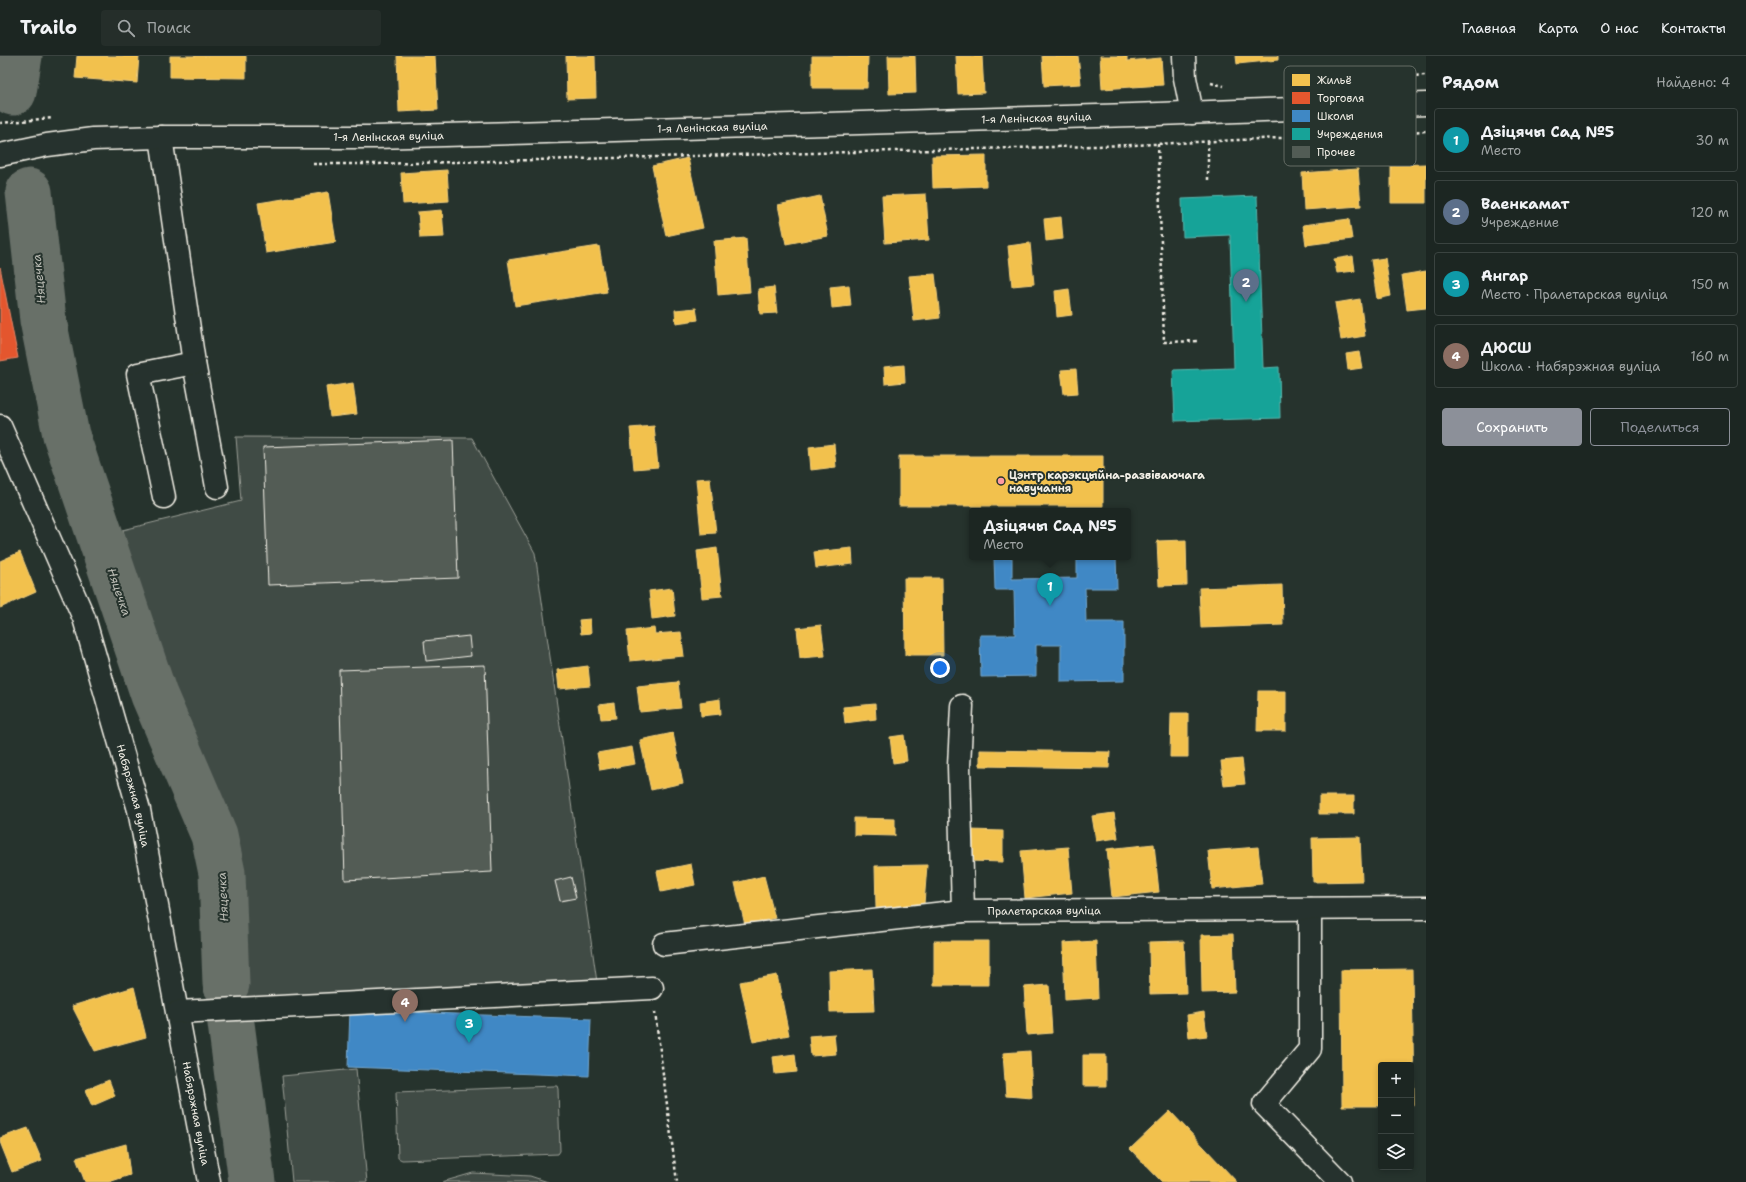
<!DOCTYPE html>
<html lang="ru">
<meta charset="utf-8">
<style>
:root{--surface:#1c2622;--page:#252e2a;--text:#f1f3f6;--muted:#a0a5a5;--line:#3a4340;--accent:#8c9099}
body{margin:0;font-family:"Shantell Sans",sans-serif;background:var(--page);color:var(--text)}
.controls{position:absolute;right:12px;bottom:12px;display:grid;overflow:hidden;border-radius:4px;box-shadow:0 2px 6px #0003}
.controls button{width:36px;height:36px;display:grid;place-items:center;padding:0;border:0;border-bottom:1px solid var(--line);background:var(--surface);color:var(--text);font:20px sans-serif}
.you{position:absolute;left:940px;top:612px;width:14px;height:14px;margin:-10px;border:3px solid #fff;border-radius:50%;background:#1a73e8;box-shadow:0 0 0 6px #1a73e833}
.badge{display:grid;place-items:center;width:26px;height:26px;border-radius:50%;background:var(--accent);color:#fff;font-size:13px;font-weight:700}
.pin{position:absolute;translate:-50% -33px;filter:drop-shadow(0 1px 2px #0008)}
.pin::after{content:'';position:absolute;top:21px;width:14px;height:12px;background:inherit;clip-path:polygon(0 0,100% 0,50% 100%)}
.popup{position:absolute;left:969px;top:452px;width:162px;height:52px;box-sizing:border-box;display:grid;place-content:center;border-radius:4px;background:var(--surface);filter:drop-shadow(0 1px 3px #0005);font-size:13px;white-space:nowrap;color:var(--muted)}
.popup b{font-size:15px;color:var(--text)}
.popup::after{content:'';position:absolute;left:50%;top:100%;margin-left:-8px;border:8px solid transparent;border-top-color:var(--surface)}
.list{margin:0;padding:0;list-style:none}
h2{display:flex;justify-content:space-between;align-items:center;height:52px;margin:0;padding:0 16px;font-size:17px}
h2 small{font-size:13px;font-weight:400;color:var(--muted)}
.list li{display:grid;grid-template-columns:26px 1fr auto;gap:12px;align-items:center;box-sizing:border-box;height:64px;margin:0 8px 8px;padding:0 8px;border:1px solid var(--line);border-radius:4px}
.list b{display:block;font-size:15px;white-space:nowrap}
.list p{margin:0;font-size:13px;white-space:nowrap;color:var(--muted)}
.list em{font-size:13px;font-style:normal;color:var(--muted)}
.actions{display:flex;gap:8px;padding:12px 16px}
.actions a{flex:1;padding:9px 0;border:1px solid var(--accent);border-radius:4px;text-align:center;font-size:14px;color:var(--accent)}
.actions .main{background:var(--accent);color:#fff}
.icon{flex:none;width:22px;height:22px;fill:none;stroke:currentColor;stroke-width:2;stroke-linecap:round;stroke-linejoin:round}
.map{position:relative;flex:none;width:1426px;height:1126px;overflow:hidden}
header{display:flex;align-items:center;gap:24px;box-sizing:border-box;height:56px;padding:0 20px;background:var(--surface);border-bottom:1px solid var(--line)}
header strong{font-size:19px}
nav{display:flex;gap:22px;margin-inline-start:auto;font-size:14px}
.search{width:280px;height:36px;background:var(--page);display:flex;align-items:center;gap:10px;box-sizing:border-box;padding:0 14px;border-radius:4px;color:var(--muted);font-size:15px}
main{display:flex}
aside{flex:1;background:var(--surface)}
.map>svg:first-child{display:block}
</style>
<header>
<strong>Trailo</strong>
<div class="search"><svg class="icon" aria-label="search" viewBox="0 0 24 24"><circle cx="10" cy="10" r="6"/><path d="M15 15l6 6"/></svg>Поиск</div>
<nav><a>Главная</a><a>Карта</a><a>О нас</a><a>Контакты</a></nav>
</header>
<main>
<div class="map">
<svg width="1426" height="1126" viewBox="0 0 1426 1126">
<rect width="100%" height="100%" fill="#26332d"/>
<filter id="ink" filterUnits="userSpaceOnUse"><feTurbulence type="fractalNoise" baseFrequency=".025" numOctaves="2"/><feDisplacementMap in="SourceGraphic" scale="8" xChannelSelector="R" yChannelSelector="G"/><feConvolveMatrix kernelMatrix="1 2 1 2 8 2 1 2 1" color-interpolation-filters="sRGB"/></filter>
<g filter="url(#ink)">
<!-- green -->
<path fill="#414b45" stroke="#9a9e96" d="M 236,381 L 472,382 L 535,497 L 600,947 L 237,953 L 236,832 L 220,756 L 161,622 L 123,474 L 241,445 Z
M 356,1013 L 367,1126 L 292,1126 L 282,1020 Z
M 553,1030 L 557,1030 L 558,1033 L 560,1095 L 558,1098 L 402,1104 L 398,1102 L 396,1036 Z
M 473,1117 L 530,1120 L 548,1126 L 442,1126 Z"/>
<!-- homes -->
<path fill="#f2c14e" stroke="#f3cf7c" d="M 77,0 L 139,0 L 137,27 L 75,22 Z
M 170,0 L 246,0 L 246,22 L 170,21 Z
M 397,0 L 435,0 L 438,54 L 399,56 Z
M 566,0 L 595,0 L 596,42 L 567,43 Z
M 812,0 L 868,0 L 867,32 L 812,32 Z
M 888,0 L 915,0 L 916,37 L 889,38 Z
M 956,0 L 982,0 L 984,37 L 958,38 Z
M 1042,0 L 1078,0 L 1081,28 L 1044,30 Z
M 1100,0 L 1127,0 L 1127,5 L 1161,2 L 1163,29 L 1102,33 Z
M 1236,0 L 1278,0 L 1278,4 L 1237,8 Z
M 986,99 L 986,130 L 933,132 L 932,100 Z
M 688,102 L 703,172 L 666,180 L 652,110 Z
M 1426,108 L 1426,147 L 1391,147 L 1391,109 Z
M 1358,113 L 1361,150 L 1304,154 L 1302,117 Z
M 447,114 L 449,145 L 403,148 L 401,117 Z
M 328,136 L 336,186 L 266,197 L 258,147 Z
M 926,138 L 929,184 L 885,187 L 882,140 Z
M 820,140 L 828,180 L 786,188 L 778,149 Z
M 442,154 L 444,181 L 420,182 L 418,156 Z
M 1061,161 L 1063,183 L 1046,185 L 1044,163 Z
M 1349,163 L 1352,183 L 1306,189 L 1303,169 Z
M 746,182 L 750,236 L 718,239 L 714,185 Z
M 1030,187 L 1034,228 L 1012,230 L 1008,190 Z
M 599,190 L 607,236 L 515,250 L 508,204 Z
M 1353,200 L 1355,215 L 1337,217 L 1334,203 Z
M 1385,202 L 1391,240 L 1377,243 L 1371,204 Z
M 1426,215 L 1426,252 L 1407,254 L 1402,219 Z
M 935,218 L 940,262 L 914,265 L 909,220 Z
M 849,229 L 851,250 L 832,252 L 830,231 Z
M 774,231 L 777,257 L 760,258 L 758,233 Z
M 1069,233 L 1072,259 L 1057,261 L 1055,235 Z
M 1360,243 L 1365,280 L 1341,284 L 1335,247 Z
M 696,252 L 698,264 L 676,267 L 675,254 Z
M 1359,296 L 1362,312 L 1348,314 L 1346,298 Z
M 904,309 L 905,326 L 885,328 L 884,311 Z
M 1076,313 L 1078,337 L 1064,338 L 1061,314 Z
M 353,327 L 357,358 L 330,361 L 326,331 Z
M 654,370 L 658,411 L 634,413 L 630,372 Z
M 834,388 L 836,411 L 811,414 L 809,391 Z
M 899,400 L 1103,400 L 1103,450 L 899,450 Z
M 710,422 L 716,477 L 701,478 L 696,423 Z
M 1186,484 L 1187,529 L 1159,530 L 1157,485 Z
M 717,492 L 722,540 L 702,542 L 697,495 Z
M 852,492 L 853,508 L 816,512 L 814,496 Z
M 20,496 L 36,536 L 0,552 L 0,505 Z
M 904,522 L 942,522 L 943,599 L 905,599 Z
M 1282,529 L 1283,569 L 1201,572 L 1199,532 Z
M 672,532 L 675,560 L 652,563 L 649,535 Z
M 590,563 L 591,577 L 581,578 L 579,564 Z
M 821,569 L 825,600 L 800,602 L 797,572 Z
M 654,572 L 655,578 L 681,576 L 684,600 L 630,605 L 627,575 Z
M 588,610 L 590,630 L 559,633 L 557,614 Z
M 678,626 L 681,652 L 640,656 L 637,630 Z
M 1258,635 L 1286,635 L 1286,675 L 1257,675 Z
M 720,643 L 721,658 L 701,660 L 700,646 Z
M 614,647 L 616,662 L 601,663 L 599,649 Z
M 875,648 L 876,663 L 845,667 L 843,651 Z
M 1171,657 L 1188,657 L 1188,701 L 1170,701 Z
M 673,677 L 683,727 L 651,734 L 640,684 Z
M 904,679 L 907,705 L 893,707 L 890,681 Z
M 632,691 L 635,708 L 600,714 L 597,697 Z
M 980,694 L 1110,696 L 1109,712 L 980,710 Z
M 1242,703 L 1245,728 L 1224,730 L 1221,705 Z
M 1319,740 L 1354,740 L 1354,758 L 1319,758 Z
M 1114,757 L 1118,782 L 1096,785 L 1092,760 Z
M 854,762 L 895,763 L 895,780 L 854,779 Z
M 970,774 L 1003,775 L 1003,806 L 969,805 Z
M 1360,781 L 1362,825 L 1313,826 L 1312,782 Z
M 1154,788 L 1159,836 L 1112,841 L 1107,793 Z
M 1068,791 L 1072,837 L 1025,842 L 1021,795 Z
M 1258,791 L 1262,828 L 1212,833 L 1208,795 Z
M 691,808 L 695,829 L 661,836 L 657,815 Z
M 927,809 L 924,848 L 876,852 L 875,810 Z
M 764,820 L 775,862 L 745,869 L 735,827 Z
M 1233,878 L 1235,936 L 1202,937 L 1201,879 Z
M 934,885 L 989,885 L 989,929 L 934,929 Z
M 1096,885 L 1098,942 L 1065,944 L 1063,887 Z
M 1184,885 L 1186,937 L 1150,938 L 1149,886 Z
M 872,913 L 874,955 L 830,956 L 829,915 Z
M 1412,913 L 1414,1049 L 1411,1049 L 1411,1009 L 1381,1009 L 1381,1050 L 1342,1050 L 1341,914 Z
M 777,919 L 789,979 L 753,986 L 740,926 Z
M 1049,929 L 1052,977 L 1027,979 L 1024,931 Z
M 134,931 L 146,981 L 95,995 L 72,950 Z
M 1204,956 L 1207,980 L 1189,982 L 1187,959 Z
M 834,978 L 836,998 L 811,1000 L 809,980 Z
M 1030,995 L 1032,1042 L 1006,1040 L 1003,997 Z
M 795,998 L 797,1016 L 775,1018 L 773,1001 Z
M 1083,999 L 1106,999 L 1106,1030 L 1083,1030 Z
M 109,1024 L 115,1040 L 92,1050 L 85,1034 Z
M 1170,1055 L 1237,1126 L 1162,1126 L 1130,1093 Z
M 28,1072 L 42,1105 L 12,1116 L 0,1086 L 0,1082 Z
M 126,1088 L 130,1119 L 109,1126 L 85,1126 L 76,1102 Z"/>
<!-- shops -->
<path fill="#e4572e" stroke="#e98566" d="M 0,211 L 18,302 L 0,305 Z"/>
<!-- schools -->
<path fill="#3f88c5" stroke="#75a8d0" d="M 1077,501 L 1116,501 L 1117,532 L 1085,532 L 1086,566 L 1124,566 L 1124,625 L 1061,626 L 1061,589 L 1036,589 L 1036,620 L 981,621 L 980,579 L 1015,579 L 1014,534 L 995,534 L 994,502 L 1012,502 L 1012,523 L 1077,522 Z
M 350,954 L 591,963 L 589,1020 L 348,1011 Z"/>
<!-- public -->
<path fill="#17a398" stroke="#59bab0" d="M 1257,140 L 1263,312 L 1279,311 L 1280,362 L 1175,365 L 1173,314 L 1234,312 L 1230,179 L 1183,181 L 1182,143 Z"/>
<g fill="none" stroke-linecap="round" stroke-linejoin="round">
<!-- river -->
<path stroke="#676f68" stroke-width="47" d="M 13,36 L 19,0
M 29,136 L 43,264 L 66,379 L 154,639 L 214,779 L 222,817 L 226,928
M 230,960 L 252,1126"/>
</g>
<!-- building -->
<path fill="#525c55" stroke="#f4f1e8" d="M 453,384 L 458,522 L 268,529 L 263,391 Z
M 469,580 L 471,600 L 426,605 L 424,585 Z
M 485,609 L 492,816 L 345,824 L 339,614 Z
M 571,821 L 576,842 L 560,845 L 555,825 Z"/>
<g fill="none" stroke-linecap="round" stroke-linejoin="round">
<defs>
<g id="minor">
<path d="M 1184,0 L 1185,22 L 1192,57"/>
<path d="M 161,81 L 194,307 L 217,431"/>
<path id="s1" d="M 0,370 L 84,562 L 139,754 L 209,1126"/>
<path d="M 164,441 L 138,318 L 194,307"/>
<path d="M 962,650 L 959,710 L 963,855"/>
<path d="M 1310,853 L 1310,993 L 1264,1048 L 1340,1126"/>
<path id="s2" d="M 664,888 L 963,855 L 1426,852"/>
<path d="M 178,956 L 652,932"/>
</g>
<g id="major">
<path id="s3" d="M 0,99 L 47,89 L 93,83 L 161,81 L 375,81 L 1132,59 L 1426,48"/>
</g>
</defs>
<!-- minor casing -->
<use href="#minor" stroke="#f4f1e8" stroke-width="25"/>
<!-- major casing -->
<use href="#major" stroke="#f4f1e8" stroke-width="25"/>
<!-- path -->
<path stroke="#f4f1e8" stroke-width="2.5" stroke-dasharray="3 3" stroke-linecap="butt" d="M 1338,25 L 1426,19
M 1211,27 L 1224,30
M 0,67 L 53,62
M 1158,88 L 1164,286 L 1199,285
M 313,108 L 375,108 L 1134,89 L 1426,75
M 1208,124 L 1208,86
M 655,956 L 677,1126"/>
<!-- minor -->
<use href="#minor" stroke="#26332d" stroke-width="22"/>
<!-- major -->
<use href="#major" stroke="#26332d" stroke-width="22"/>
</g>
</g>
<!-- markers -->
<circle fill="#ff9aa2" stroke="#26332d" stroke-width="1.5" cx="1001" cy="425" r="4"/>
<g text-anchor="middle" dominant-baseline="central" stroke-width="4" stroke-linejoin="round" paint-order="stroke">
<!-- street labels -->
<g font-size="11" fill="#f4f1e8" stroke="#26332d">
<text stroke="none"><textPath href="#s3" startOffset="1038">1-я Ленінская вуліца</textPath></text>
<text stroke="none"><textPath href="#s3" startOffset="714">1-я Ленінская вуліца</textPath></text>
<text stroke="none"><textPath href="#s3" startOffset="390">1-я Ленінская вуліца</textPath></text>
<text stroke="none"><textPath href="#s1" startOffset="394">Набярэжная вуліца</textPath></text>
<text stroke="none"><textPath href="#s2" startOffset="382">Пралетарская вуліца</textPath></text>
<text stroke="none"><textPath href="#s1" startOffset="718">Набярэжная вуліца</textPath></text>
</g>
<!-- poi labels -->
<g font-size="11" font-weight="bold" fill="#f4f1e8" stroke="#26332d" text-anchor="start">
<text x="1009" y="419">Цэнтр карэкцыйна-развіваючага<tspan x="1009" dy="13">навучання</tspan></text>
</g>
<!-- water labels -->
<g font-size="12" font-style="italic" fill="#bcbdb5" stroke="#26332d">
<text transform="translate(39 223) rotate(-96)">Няцечка</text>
<text transform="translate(119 536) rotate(71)">Няцечка</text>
<text transform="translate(223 841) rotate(-93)">Няцечка</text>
</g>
</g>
<!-- legend -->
<rect x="1284" y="10" width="132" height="100" rx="6" fill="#26332d" stroke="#646c65" stroke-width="1"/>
<rect x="1292" y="18" width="18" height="12" fill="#f2c14e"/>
<rect x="1292" y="36" width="18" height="12" fill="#e4572e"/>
<rect x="1292" y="54" width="18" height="12" fill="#3f88c5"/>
<rect x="1292" y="72" width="18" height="12" fill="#17a398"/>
<rect x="1292" y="90" width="18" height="12" fill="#525c55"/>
<g font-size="11" fill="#f4f1e8">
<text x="1317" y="28">Жильё</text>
<text x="1317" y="46">Торговля</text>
<text x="1317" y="64">Школы</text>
<text x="1317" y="82">Учреждения</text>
<text x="1317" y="100">Прочее</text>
</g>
</svg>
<div class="controls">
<button>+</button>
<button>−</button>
<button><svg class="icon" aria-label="layers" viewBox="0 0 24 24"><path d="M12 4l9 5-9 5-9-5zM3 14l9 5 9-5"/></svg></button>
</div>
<div class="you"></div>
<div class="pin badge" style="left:1050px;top:550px;background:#0f9aa8">1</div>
<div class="popup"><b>Дзіцячы Сад №5</b>Место</div>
<div class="pin badge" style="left:1246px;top:246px;background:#5c6f8a">2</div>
<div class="pin badge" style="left:469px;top:987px;background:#0f9aa8">3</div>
<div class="pin badge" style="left:405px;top:966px;background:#8d6e63">4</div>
</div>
<aside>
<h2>Рядом<small>Найдено: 4</small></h2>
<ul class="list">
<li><span class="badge" style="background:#0f9aa8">1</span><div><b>Дзіцячы Сад №5</b><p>Место</p></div><em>30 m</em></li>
<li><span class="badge" style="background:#5c6f8a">2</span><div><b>Ваенкамат</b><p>Учреждение</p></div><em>120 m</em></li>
<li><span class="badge" style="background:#0f9aa8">3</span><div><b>Ангар</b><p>Место · Пралетарская вуліца</p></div><em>150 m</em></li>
<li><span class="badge" style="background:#8d6e63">4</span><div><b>ДЮСШ</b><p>Школа · Набярэжная вуліца</p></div><em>160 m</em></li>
</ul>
<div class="actions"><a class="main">Сохранить</a><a>Поделиться</a></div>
</aside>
</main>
